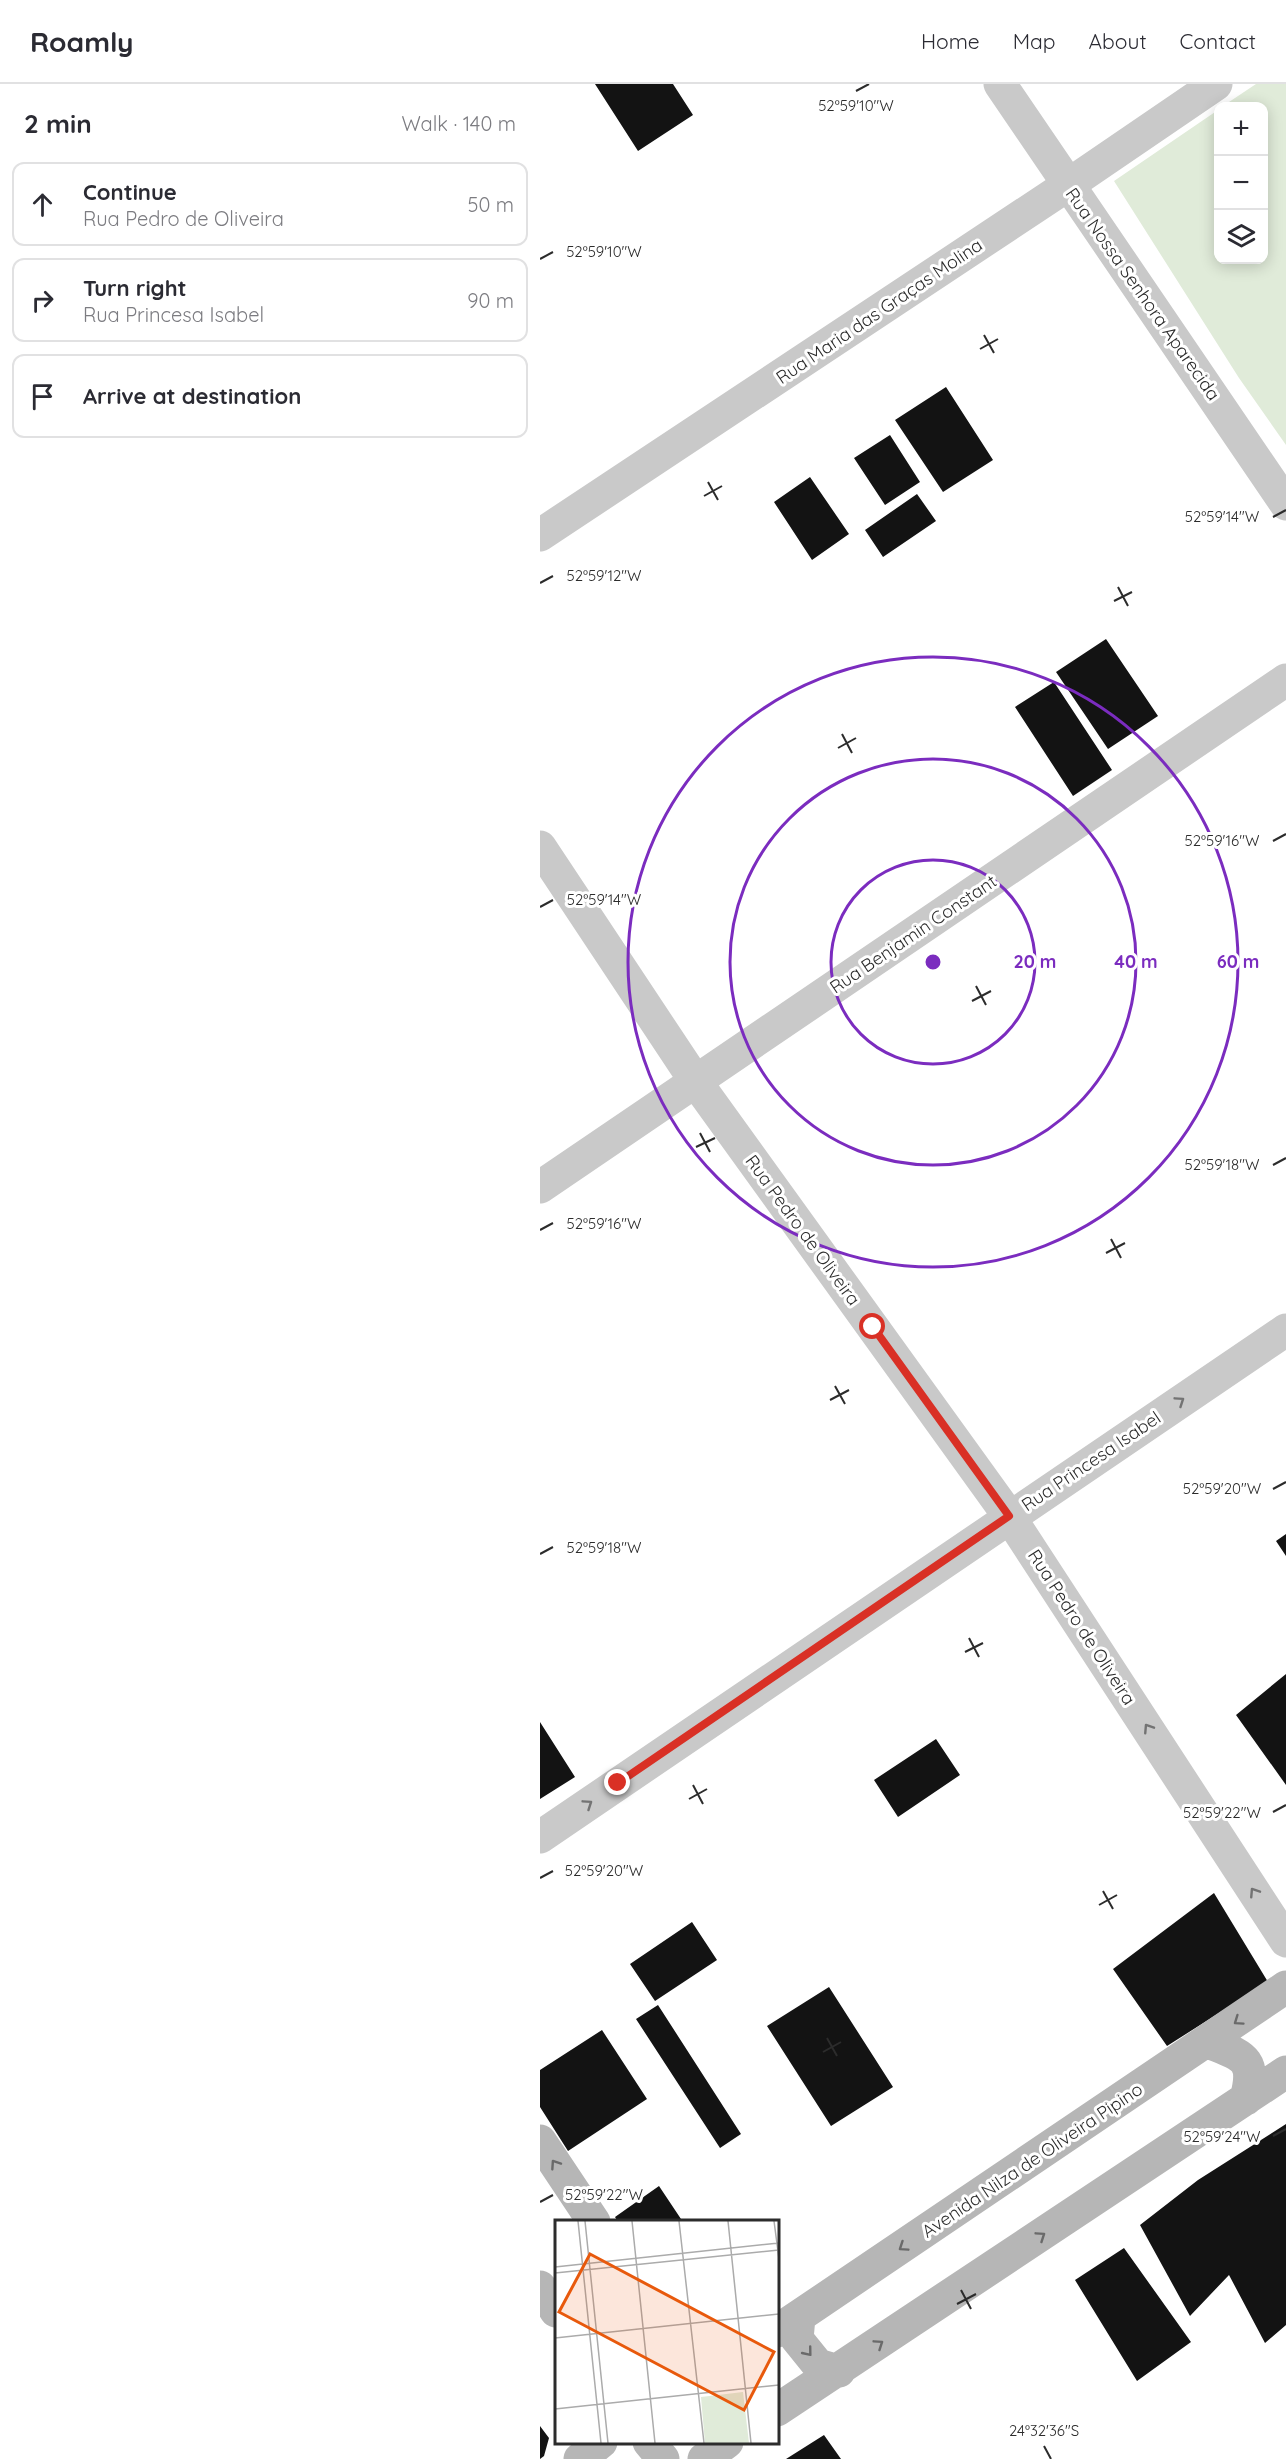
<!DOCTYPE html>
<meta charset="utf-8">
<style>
:root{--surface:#fff;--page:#f2f2f3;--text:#2b2b33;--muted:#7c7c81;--line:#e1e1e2}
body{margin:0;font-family:Quicksand,sans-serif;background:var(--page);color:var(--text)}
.controls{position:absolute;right:18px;top:18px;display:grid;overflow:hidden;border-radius:12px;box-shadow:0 3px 15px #0003}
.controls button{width:54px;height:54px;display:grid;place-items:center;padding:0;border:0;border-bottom:2px solid var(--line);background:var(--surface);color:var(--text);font:30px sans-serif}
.stop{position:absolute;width:18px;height:18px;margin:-14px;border:4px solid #d93025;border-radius:50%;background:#fff}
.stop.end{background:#d93025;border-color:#fff;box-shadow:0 2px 6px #0008}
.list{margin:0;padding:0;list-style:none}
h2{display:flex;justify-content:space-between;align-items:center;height:78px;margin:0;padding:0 24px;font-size:26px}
h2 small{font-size:20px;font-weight:400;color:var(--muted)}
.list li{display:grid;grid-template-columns:39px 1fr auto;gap:18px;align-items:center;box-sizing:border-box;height:84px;margin:0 12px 12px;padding:0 12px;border:2px solid var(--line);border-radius:12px}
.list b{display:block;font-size:22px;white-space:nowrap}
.list p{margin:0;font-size:20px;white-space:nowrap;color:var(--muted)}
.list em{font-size:20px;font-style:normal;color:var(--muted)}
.icon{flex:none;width:33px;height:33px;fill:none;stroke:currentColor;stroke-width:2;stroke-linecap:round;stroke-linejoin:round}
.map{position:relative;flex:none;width:746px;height:2375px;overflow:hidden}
header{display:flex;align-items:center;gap:36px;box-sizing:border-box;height:84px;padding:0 30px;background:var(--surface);border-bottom:2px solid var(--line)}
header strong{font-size:28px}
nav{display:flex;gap:33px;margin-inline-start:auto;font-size:21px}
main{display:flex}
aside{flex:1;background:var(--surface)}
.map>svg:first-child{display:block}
</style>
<header>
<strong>Roamly</strong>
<nav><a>Home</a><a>Map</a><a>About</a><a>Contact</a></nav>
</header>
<main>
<aside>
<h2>2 min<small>Walk · 140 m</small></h2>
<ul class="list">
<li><svg class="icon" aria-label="ahead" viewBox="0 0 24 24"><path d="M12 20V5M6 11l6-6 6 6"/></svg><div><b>Continue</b><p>Rua Pedro de Oliveira</p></div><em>50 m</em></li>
<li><svg class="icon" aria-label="right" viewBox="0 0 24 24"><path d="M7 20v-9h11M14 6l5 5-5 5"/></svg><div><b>Turn right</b><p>Rua Princesa Isabel</p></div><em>90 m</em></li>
<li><svg class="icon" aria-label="arrive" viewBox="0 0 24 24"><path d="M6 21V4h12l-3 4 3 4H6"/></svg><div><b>Arrive at destination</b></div></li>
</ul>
</aside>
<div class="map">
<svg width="746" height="2375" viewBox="0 0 746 2375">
<rect width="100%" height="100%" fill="#fff"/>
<!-- green -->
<path fill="#e0ebd9" d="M 716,0 L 746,0 L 746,361 L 699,294 L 574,97 L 678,26 L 678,176 L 724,176 L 724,22 L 683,22 Z"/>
<!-- building -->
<path fill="#131313" d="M 55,0 L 133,0 L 153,31 L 98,67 Z
M 406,303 L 453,376 L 403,408 L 355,336 Z
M 350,351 L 380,398 L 345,421 L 314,374 Z
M 270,393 L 309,450 L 272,476 L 234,418 Z
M 377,410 L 396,437 L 343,473 L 325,446 Z
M 566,555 L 618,632 L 568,665 L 516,588 Z
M 514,598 L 572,686 L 533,712 L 475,623 Z
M 746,1450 L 746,1472 L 736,1457 Z
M 746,1590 L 746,1701 L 696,1631 Z
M 0,1638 L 35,1693 L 0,1715 Z
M 396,1655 L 420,1691 L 358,1733 L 334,1696 Z
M 674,1809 L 728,1898 L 627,1962 L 573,1885 Z
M 152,1838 L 177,1876 L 115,1917 L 90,1880 Z
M 289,1903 L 353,2003 L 291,2042 L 227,1942 Z
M 118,1921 L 201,2050 L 180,2064 L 96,1935 Z
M 62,1946 L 107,2015 L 28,2067 L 0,2023 L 0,1986 Z
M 746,2040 L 746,2241 L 725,2259 L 689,2191 L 650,2232 L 600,2141 L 658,2096 Z
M 119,2102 L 143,2138 L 78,2138 L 75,2133 Z
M 584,2164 L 651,2258 L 597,2297 L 535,2196 Z
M 0,2342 L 9,2354 L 4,2372 L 0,2375 Z
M 284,2351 L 301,2375 L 246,2375 Z"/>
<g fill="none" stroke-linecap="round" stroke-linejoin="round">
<!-- street -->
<path stroke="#c9c9c9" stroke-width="33" d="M 460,0 L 746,420
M 0,451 L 528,101 L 676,0
M 0,763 L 156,998 L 469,1432 L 746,1857
M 0,1103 L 746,596
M 0,1753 L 746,1246"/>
<!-- secondary -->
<path stroke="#b6b6b6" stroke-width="33" d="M 668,1958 C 702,1972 717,1973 706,2015
M 0,2057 L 54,2138
M 0,2203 L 16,2227
M 259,2233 L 257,2255 L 278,2281 L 299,2287
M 237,2247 L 746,1903
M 237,2326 L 746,1988
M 109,2358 L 123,2375
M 40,2375 L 61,2358
M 164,2375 L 187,2358"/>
</g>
<!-- one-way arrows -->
<defs><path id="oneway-chevron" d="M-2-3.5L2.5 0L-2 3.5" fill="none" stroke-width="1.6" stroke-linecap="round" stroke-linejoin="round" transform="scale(1.5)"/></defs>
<g stroke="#737373">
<use href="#oneway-chevron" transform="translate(640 1317) rotate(-34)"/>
<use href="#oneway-chevron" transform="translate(608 1644) rotate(-123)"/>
<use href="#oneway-chevron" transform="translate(48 1720) rotate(-34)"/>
<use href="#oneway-chevron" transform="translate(714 1808) rotate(-123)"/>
</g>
<g stroke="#6a6a6a">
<use href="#oneway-chevron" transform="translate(698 1937) rotate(145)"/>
<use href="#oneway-chevron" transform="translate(15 2080) rotate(-124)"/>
<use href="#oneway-chevron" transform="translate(501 2152) rotate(-34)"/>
<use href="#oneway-chevron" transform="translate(363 2163) rotate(146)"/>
<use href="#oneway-chevron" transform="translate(339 2260) rotate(-34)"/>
<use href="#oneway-chevron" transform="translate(268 2268) rotate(51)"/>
</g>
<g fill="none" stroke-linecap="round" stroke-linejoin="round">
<!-- route -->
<path stroke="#d93025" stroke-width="8" d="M 78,1699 L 469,1432 L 333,1243"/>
</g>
<!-- ticks -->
<path fill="none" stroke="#2c2c2c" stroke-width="2" d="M 316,7 L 329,0M 0,175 L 13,168M 444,251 L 454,269M 440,265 L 458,255M 168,398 L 178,416M 164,412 L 182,402M 733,433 L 746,426M 0,499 L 13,492M 578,503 L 588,522M 574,517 L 592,508M 302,650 L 312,669M 298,664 L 316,654M 733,757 L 746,750M 0,823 L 13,816M 436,902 L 446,921M 432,917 L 451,907M 160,1049 L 170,1068M 156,1063 L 175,1054M 733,1081 L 746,1074M 0,1146 L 13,1139M 571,1155 L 581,1174M 566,1169 L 585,1159M 295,1302 L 305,1320M 290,1316 L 309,1306M 733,1405 L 746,1398M 0,1470 L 13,1463M 429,1554 L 439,1573M 425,1568 L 443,1559M 153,1701 L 163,1720M 149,1715 L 167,1705M 733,1728 L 746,1721M 0,1794 L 13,1787M 563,1807 L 573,1825M 559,1821 L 577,1811M 287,1954 L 297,1972M 283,1968 L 301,1958M 733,2052 L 746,2045M 0,2118 L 13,2111M 421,2206 L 431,2225M 417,2220 L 436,2210M 504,2362 L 511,2375"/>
<!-- distance rings -->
<g fill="none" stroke="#7b2cbf" stroke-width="3">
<circle cx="393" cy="878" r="102"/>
<circle cx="393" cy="878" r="203"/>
<circle cx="393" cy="878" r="305"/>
</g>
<g text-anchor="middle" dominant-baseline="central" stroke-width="6" stroke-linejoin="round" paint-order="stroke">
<!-- street labels -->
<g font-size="18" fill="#2c2c2c" stroke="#fff">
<text transform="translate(603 210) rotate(55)">Rua Nossa Senhora Aparecida</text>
<text transform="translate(339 227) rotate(-34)">Rua Maria das Graças Molina</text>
<text transform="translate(373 850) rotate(-34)">Rua Benjamin Constant</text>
<text transform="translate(263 1146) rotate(54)">Rua Pedro de Oliveira</text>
<text transform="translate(551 1377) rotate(-34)">Rua Princesa Isabel</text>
<text transform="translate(542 1543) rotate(57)">Rua Pedro de Oliveira</text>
<text transform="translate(492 2076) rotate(-34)">Avenida Nilza de Oliveira Pipino</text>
</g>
</g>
<!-- overview -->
<g transform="translate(15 2136)">
<rect width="224" height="224" fill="#fff"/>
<path d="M 188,172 L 194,223 L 150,223 L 146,177 Z" fill="#e0ebd9"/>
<path fill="none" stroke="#ababab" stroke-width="1.5" d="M 23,1 L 46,223M 30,1 L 53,223M 77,1 L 100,223M 124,1 L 149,223M 173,1 L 196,223M 219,1 L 224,39M 0,47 L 224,23M 0,53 L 224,30M 0,118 L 224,94M 0,189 L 224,165"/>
<path fill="#e8590c" fill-opacity="0.15" stroke="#e8590c" stroke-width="3" d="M 35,34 L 219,132 L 189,190 L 4,92 Z"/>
<rect width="224" height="224" fill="none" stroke="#2c2c2c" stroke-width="3"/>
</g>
<g font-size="15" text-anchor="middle" fill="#2c2c2c" stroke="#fff" stroke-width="6" stroke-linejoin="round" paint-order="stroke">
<text x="316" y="27">52°59'10"W</text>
<text x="64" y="173">52°59'10"W</text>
<text x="682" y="438">52°59'14"W</text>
<text x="64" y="497">52°59'12"W</text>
<text x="682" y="762">52°59'16"W</text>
<text x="64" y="821">52°59'14"W</text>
<text x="682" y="1086">52°59'18"W</text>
<text x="64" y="1145">52°59'16"W</text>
<text x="682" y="1410">52°59'20"W</text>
<text x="64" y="1469">52°59'18"W</text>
<text x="682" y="1734">52°59'22"W</text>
<text x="64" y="1792">52°59'20"W</text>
<text x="682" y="2058">52°59'24"W</text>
<text x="64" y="2116">52°59'22"W</text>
<text x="504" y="2352">24°32'36"S</text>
</g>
<circle cx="393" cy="878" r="9" fill="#7b2cbf" stroke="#fff" stroke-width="3"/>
<g font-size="18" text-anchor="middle" font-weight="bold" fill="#7b2cbf" stroke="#fff" stroke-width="6" stroke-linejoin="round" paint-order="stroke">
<text x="495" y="884">20 m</text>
<text x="596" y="884">40 m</text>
<text x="698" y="884">60 m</text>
</g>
</svg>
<div class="controls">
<button>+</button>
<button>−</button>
<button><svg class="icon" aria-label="layers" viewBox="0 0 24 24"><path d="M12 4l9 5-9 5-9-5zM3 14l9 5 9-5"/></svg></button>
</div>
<div class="stop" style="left:333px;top:1243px"></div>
<div class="stop end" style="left:78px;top:1699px"></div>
</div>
</main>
